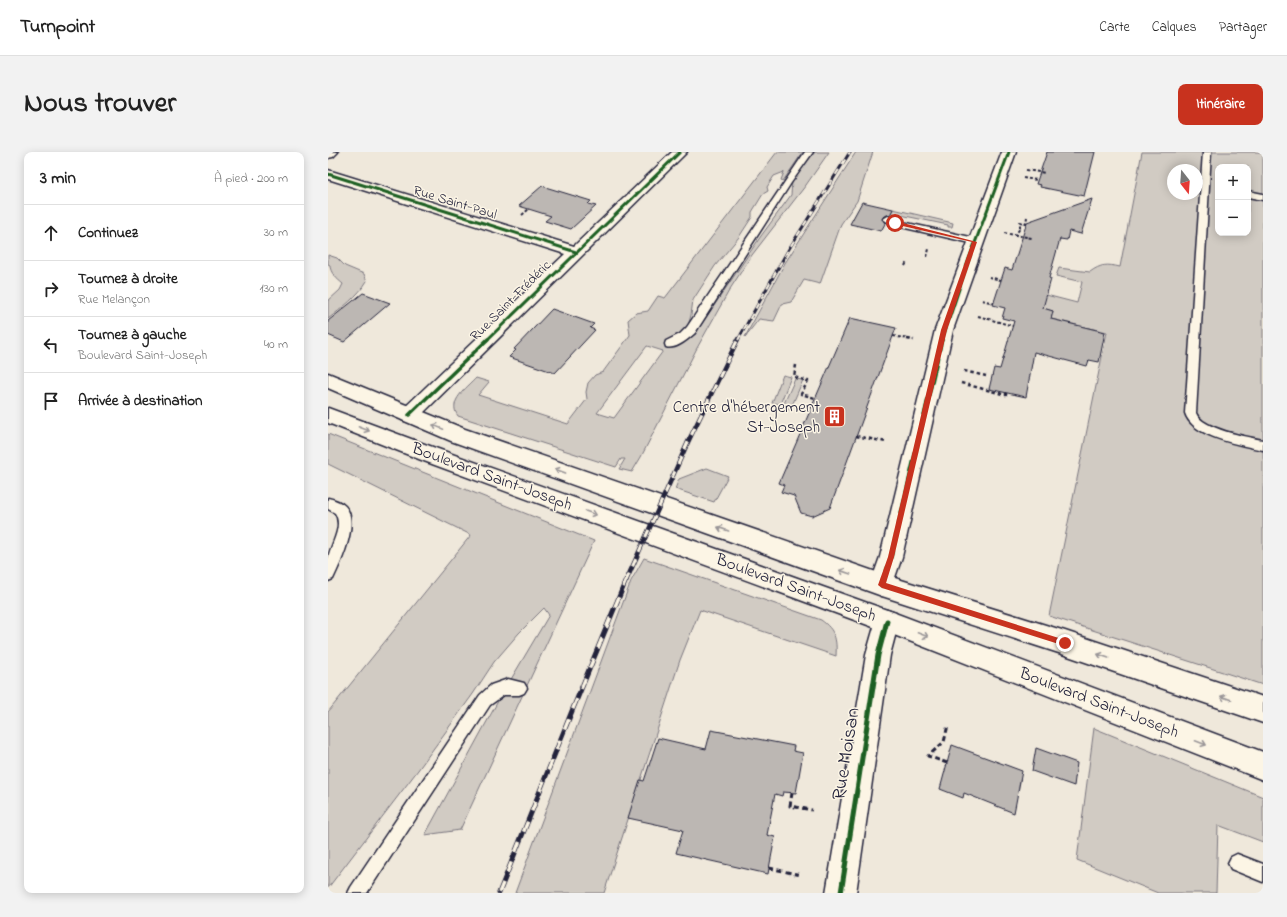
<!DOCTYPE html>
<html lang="fr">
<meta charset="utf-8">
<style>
:root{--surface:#fff;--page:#f2f2f2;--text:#222;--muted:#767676;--line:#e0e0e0;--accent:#c8321e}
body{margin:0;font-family:"Indie Flower",sans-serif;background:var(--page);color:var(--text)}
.controls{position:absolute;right:12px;top:12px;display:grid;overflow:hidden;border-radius:8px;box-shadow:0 2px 10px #0003}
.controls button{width:36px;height:36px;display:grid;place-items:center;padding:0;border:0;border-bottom:1px solid var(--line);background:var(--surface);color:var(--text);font:20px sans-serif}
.compass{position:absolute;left:839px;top:12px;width:36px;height:36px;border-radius:50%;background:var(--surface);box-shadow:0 2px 10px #0003;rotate:163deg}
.stop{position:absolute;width:12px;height:12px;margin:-9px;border:3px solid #c8321e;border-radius:50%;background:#fff}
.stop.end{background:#c8321e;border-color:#fff;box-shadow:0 1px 4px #0008}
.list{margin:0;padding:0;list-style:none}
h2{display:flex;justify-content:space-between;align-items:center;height:52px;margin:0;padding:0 16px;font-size:17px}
h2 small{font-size:13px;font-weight:400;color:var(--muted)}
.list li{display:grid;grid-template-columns:26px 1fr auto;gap:12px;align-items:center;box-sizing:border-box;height:56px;padding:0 16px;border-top:1px solid var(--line)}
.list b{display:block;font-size:15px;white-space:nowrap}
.list p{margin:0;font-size:13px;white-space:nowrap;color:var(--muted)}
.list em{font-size:13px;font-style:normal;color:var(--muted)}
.icon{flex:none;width:22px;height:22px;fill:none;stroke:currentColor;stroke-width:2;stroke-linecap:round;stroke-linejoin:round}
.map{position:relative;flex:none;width:935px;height:741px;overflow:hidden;border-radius:8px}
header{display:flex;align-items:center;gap:24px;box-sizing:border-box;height:56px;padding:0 20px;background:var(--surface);border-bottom:1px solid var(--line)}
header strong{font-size:19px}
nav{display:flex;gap:22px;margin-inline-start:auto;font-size:14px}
.intro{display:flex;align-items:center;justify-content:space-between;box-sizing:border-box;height:96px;padding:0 24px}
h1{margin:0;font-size:28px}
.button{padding:10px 18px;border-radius:8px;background:var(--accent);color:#fff;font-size:14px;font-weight:700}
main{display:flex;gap:24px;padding:0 24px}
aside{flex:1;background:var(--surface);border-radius:8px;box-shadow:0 2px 10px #0003}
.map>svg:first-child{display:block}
</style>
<header>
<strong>Turnpoint</strong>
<nav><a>Carte</a><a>Calques</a><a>Partager</a></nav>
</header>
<div class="intro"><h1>Nous trouver</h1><a class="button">Itinéraire</a></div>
<main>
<aside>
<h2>3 min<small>À pied · 200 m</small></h2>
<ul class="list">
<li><svg class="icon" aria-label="ahead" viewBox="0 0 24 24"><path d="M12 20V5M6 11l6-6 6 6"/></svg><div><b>Continuez</b></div><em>30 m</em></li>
<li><svg class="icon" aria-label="right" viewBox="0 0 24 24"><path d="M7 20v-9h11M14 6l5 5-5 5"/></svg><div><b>Tournez à droite</b><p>Rue Melançon</p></div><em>130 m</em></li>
<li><svg class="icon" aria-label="left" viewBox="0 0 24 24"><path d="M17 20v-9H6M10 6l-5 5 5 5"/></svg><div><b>Tournez à gauche</b><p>Boulevard Saint-Joseph</p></div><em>40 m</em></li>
<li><svg class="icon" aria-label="arrive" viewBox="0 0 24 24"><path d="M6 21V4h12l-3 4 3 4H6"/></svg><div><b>Arrivée à destination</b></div></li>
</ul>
</aside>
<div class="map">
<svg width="935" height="741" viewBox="0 0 935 741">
<rect width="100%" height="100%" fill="#efe8db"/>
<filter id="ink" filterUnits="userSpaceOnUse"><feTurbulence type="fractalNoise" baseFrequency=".025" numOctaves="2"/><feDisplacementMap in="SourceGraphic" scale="8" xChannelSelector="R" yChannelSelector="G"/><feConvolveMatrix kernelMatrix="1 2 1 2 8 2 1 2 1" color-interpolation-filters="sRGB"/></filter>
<g filter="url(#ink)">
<!-- green -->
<path fill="#d1cbc3" stroke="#7a767f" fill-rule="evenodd" d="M 449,0 L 475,0 L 455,29 L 453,28 L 456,20 L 446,24 L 439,35 L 440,39 L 435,42 L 424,60 L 424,65 L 411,85 L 387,114 L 365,148 L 363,163 L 360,174 L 367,177 L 371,176 L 433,84 L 463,43 L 464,29 L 487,0 L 501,0 L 478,33 L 424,103 L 402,137 L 369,196 L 313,305 L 304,320 L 291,317 L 297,307 L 293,307 L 288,315 L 130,264 C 119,249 139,236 148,226 L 161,230 L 150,243 L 240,272 L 259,247 L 258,240 L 260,231 L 267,223 L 275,220 L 302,183 L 300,168 L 308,161 L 320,159 L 330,144 L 337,146 ZM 319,194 L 335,199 L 286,266 L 269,261 Z
M 528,0 L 545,0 L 529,49 L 513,72 L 492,132 L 476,128 L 463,150 L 454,152 L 446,169 L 431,167 L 417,185 L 457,111 Z
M 814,0 L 935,0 L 935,533 L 721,464 L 779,180 L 723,167 L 725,159 L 711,155 L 718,143 L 749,151 L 754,130 L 728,124 L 731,116 L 762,120 C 773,112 779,112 792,115 ZM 890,15 L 920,15 L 920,81 L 890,81 ZM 845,18 L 869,18 L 869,42 L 845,42 Z
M 565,57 L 625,71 L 624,75 L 620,75 L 620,73 L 563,61 Z
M 0,103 L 9,106 L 17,114 L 36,122 L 39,129 C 30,144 14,156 0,167 L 0,149 L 12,138 L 15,132 C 9,127 2,121 2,113 L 0,112 Z
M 455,223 L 463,225 L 452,252 L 444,251 Z
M 467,227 L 475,228 L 462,258 L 454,256 Z
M 0,282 L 266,389 L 132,678 L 97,683 L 169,551 L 221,463 L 216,456 L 191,481 L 166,510 L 145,542 L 90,618 L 0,736 L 0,560 L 143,383 L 0,312 Z
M 379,316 L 400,324 L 386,350 L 347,337 L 351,327 Z
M 316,406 L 493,468 C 507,478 509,487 508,504 L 372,458 L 352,508 L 276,741 L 187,741 L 303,429 Z
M 766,576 L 935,645 L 935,690 L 890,673 L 888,741 L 830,741 L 749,708 Z"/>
<!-- building -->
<path fill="#bcb7b3" stroke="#22223b" d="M 719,0 L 767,0 L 756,44 L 712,35 L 713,33 L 708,32 Z
M 214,34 L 263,49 L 260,52 L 268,54 L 243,77 L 217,69 L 223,64 L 191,54 Z
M 764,47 L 753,82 L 741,79 L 739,88 L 732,87 L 721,126 L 723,127 L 715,156 L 725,159 L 723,167 L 777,180 L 771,210 L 761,208 L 759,214 L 706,200 L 698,245 L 661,237 L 666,216 L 672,217 L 686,169 L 674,166 L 677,156 L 665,153 L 677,116 L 684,118 L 699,70 Z
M 534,50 L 565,57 L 562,63 L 559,63 L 554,66 L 558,70 L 553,79 L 522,72 Z
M 35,141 L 62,151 L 16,190 L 0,183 L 0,169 Z
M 224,157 L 266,172 L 262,176 L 267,178 L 227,221 L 181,205 L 188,198 L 186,197 Z
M 522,166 L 568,176 L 502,356 L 484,364 L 473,361 L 466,344 L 453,340 L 456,333 L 451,331 Z
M 383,578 L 466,594 L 465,599 L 475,601 L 468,641 L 455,640 L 454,644 L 447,642 L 439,683 L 447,685 L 440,722 L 348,701 L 355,678 L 300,666 L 312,628 L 316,629 L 330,586 L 378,597 Z
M 624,593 L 694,619 L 686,661 L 636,641 L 635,646 L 612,637 Z
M 708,596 L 749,611 L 746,634 L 704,619 Z"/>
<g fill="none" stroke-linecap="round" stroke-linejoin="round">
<defs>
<path id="service" d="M 477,0 L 485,0 L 463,31 L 367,181 C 360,187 348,198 338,195 L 337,192 L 338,189 L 352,182 L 359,175 Z
M 875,0 L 883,0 L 868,261 C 874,277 919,285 935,288 L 935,298 C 913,293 864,285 857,261 Z
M 920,39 L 935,42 L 935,48 L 920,45 Z
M 560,64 L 570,69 L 647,86 L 652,89 L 647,92 L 564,73 L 555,67 Z
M 0,346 C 5,347 13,350 17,354 C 32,370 13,410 5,427 L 0,429 C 0,422 0,414 0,407 C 2,393 16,375 7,361 L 0,357 Z
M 180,527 L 196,531 L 199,536 L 196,541 L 191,543 L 176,543 L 162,553 L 39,741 L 20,741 L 23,735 L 152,543 L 163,533 Z
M 909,702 L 935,712 L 935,730 L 903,717 L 900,711 L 903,705 Z"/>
<path id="minor" d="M 0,0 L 10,0 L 5,5 L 0,6 Z
M 344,0 L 359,0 L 88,268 L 81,270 L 74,268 L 71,263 L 74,258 L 237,102 L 0,27 L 0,18 L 246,94 Z
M 674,0 L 688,0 L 625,178 L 574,405 L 562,440 L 554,444 L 546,440 L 542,433 L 552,405 L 607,178 Z
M 559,458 L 568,461 L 571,469 L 562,503 L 528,741 L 498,741 L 538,503 L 550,461 Z"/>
<path id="primary" d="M 0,221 L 137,277 L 554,422 L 737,479 L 935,545 L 935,571 L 737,503 L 554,444 L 123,289 L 0,236 Z
M 0,256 L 110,297 L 559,458 L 935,600 L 935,628 L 556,479 L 96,309 L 0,271 Z"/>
</defs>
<!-- service casing -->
<use href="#service" stroke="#22223b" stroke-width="3"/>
<!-- minor casing -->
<use href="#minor" stroke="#22223b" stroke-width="3"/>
<!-- primary casing -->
<use href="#primary" stroke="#22223b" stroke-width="3"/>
<!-- path-far2 -->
<path stroke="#22223b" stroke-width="2" stroke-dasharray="3 2" stroke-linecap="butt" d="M 698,18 L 717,21
M 695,26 L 709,28
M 194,63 L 201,57
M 676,81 L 704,86
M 687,84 L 692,76 L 692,70 L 698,71 L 699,65
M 599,105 L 601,97
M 577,114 L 579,110
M 661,125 L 673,128
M 654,148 L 666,151
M 650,164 L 685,174
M 565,184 L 585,188"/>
<!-- path-far1 -->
<path stroke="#22223b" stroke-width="2.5" stroke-dasharray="3.5 3" stroke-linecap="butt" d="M 579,187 L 586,188
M 468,213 L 466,225 L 480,229 L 473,242 L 487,246
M 636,219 L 658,224
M 633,231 L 678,243 L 678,241
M 528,284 L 558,290"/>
<!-- path -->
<path stroke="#22223b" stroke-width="3" stroke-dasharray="5 3.5" stroke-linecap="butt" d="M 619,611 L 600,604 L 616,590 L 620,573
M 464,641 L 462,654 L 484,658
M 441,716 L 473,723"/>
<!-- service -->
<use href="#service" fill="#fcf5e5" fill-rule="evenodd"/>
<!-- minor -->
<use href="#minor" fill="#fcf5e5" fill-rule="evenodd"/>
<!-- primary -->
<use href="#primary" fill="#fcf5e5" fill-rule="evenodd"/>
<defs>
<path id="rail-far2" d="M 410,188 L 459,100 L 522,0"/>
<path id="rail-far1" d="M 298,429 L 360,290 L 410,187"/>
<path id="rail" d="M 171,741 L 244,559 L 298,428"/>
</defs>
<!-- rail-far2 casing -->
<use href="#rail-far2" stroke="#22223b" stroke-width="3"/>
<!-- rail-far1 casing -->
<use href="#rail-far1" stroke="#22223b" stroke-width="4.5"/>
<!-- rail casing -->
<use href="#rail" stroke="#22223b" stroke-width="5"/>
<!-- rail-far2 -->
<use href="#rail-far2" stroke="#fcf5e5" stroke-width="2" stroke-dasharray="6" stroke-linecap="butt"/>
<!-- rail-far1 -->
<use href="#rail-far1" stroke="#fcf5e5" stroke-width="3" stroke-dasharray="8" stroke-linecap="butt"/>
<!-- rail -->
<use href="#rail" stroke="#fcf5e5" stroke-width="3.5" stroke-dasharray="11" stroke-linecap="butt"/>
<defs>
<path id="cycleway-far2" d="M 0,22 L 248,100
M 159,188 L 352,0
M 614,188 L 641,107 L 681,0"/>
<path id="cycleway-far1" d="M 81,263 L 160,187
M 555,429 L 563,405 L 614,187"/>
<path id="cycleway" d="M 554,433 L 555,428
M 513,741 L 550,503 L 559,469"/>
</defs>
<!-- cycleway-far2 casing -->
<use href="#cycleway-far2" stroke="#fcf5e5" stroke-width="5"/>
<!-- cycleway-far1 casing -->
<use href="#cycleway-far1" stroke="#fcf5e5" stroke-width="6"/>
<!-- cycleway casing -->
<use href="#cycleway" stroke="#fcf5e5" stroke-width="8"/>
<!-- cycleway-far2 -->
<use href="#cycleway-far2" stroke="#1b5e20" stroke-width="3"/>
<!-- cycleway-far1 -->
<use href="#cycleway-far1" stroke="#1b5e20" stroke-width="3.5"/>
<!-- cycleway -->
<use href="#cycleway" stroke="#1b5e20" stroke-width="5"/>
</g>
<!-- one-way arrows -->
<defs><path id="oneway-shaft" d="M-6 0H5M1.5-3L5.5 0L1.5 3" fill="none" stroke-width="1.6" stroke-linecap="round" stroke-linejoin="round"/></defs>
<g stroke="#9a9698">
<use href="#oneway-shaft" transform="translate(110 275) rotate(-158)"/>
<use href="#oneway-shaft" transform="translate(36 277) rotate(21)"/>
<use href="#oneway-shaft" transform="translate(232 319) rotate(-160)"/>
<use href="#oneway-shaft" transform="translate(263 361) rotate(20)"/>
<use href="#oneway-shaft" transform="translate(395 377) rotate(-161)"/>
<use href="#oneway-shaft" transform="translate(517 420) rotate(-161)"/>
<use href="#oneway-shaft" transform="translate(595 483) rotate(21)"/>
<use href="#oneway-shaft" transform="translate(775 504) rotate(-161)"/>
<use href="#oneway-shaft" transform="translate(898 546) rotate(-161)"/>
<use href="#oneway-shaft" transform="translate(873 591) rotate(21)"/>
</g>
</g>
<!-- route -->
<path fill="#c8321e" d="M 567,69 L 649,90 L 619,178 L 566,405 L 558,431 L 737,488 L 741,491 L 739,493 L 737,494 L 554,436 L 550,433 L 560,405 L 613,178 L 644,90 L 566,72 Z"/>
<!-- icons -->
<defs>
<symbol id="building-square" viewBox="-11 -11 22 22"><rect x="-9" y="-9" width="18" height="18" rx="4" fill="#c8321e" stroke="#fcf5e5"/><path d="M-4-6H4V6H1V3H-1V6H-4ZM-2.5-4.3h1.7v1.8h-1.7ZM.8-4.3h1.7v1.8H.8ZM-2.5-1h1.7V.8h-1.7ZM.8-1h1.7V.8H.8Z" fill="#fff"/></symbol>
</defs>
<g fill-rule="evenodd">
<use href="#building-square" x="494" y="252" width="25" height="25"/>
</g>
<g text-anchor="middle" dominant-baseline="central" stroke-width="3" stroke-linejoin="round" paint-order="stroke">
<!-- far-street labels -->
<g font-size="14" fill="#22223b" stroke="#fcf5e5">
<text transform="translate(127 51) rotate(17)">Rue Saint-Paul</text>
<text transform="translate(183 149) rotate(-45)">Rue Saint-Frédéric</text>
</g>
<!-- poi labels -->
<g font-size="17" fill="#22223b" stroke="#fcf5e5" text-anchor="end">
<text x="492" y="255">Centre d'hébergement<tspan x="492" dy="20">St-Joseph</tspan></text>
</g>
<!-- street labels -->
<g font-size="17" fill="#22223b" stroke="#fcf5e5">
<text transform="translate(164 325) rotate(20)">Boulevard Saint-Joseph</text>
<text transform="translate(468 436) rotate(20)">Boulevard Saint-Joseph</text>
<text transform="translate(771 551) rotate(21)">Boulevard Saint-Joseph</text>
</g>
<!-- near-street labels -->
<g font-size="20" fill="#22223b" stroke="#fcf5e5">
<text transform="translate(519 602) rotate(-81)">Rue Moisan</text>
</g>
</g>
</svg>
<div class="controls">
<button>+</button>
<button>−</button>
</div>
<svg class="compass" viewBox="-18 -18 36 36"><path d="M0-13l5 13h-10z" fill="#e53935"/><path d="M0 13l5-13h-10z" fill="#767676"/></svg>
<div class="stop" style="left:567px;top:71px"></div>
<div class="stop end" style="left:737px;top:491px"></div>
</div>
</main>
